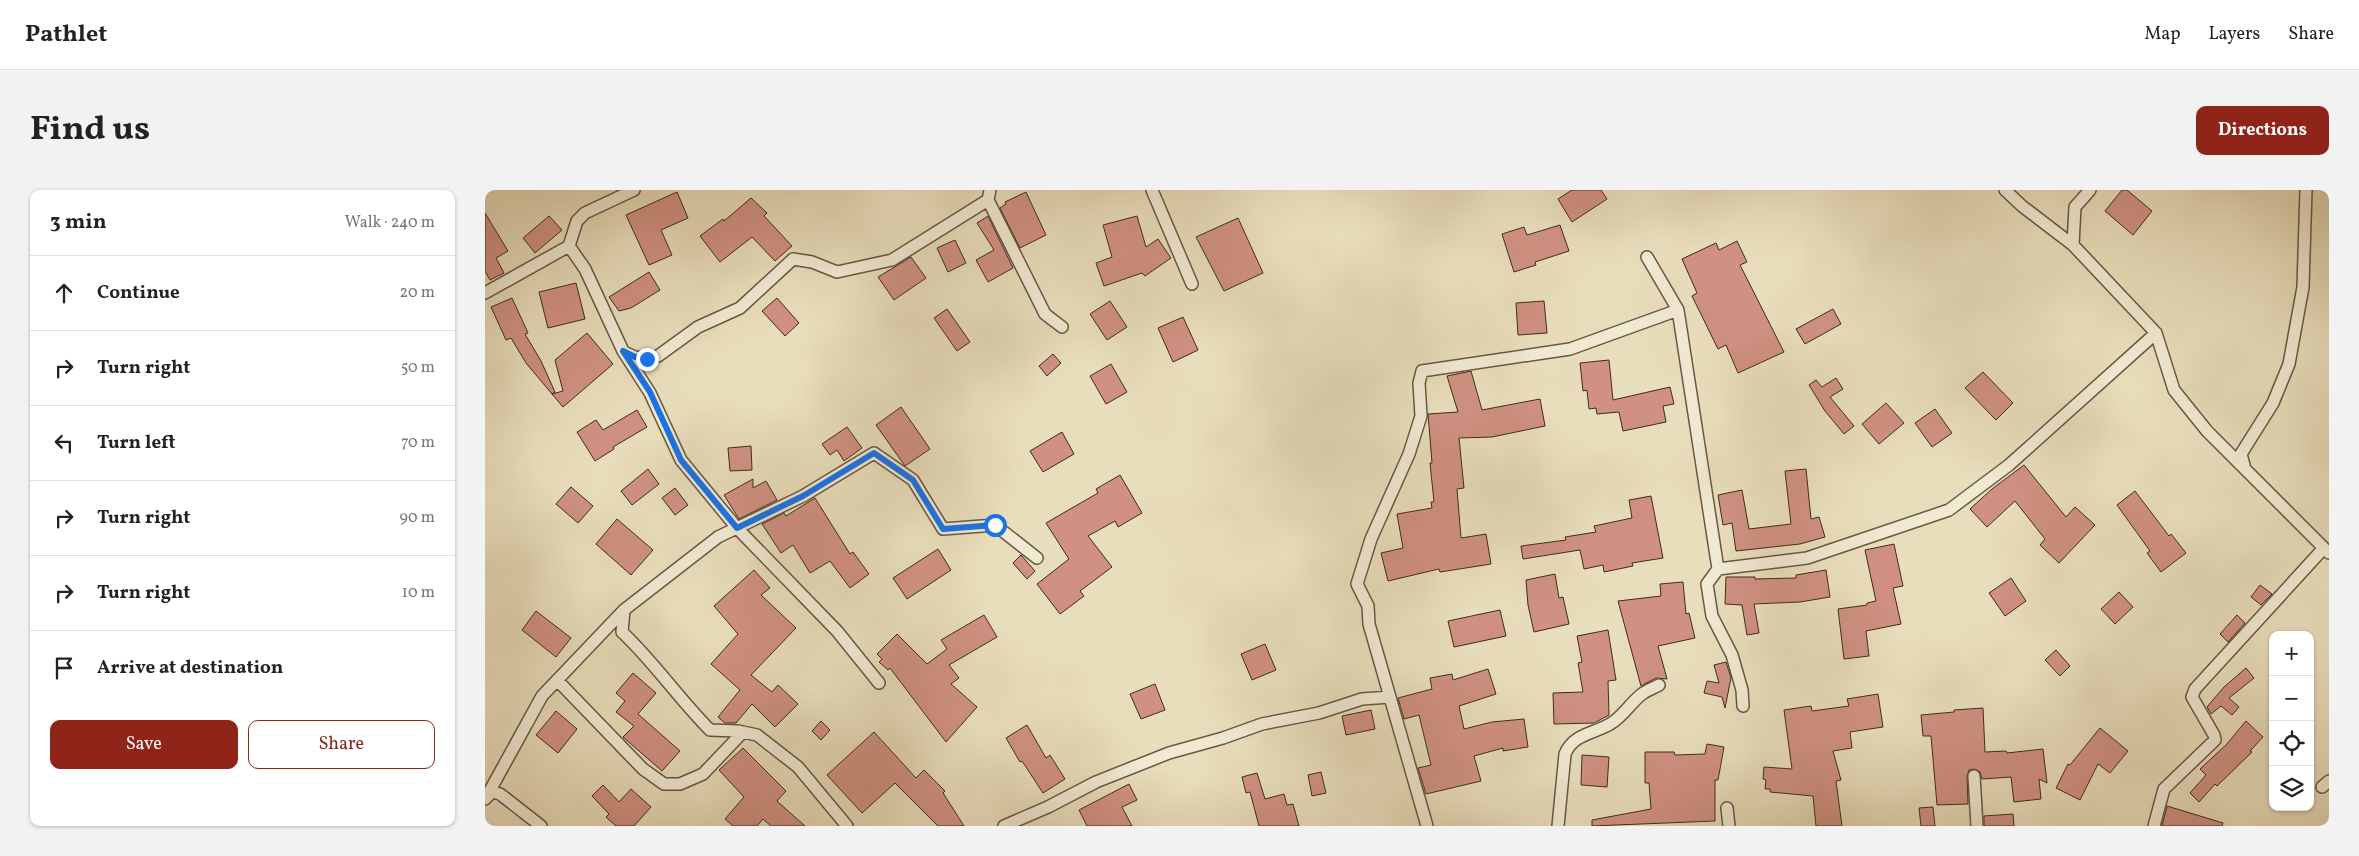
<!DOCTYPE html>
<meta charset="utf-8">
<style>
:root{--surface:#fff;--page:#f2f2f2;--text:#222;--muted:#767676;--line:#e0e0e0;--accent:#8f2418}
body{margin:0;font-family:Vollkorn,serif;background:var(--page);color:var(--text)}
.controls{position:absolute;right:15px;bottom:15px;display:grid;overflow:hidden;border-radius:10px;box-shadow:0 1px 4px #0004}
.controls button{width:45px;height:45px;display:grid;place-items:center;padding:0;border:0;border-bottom:1px solid var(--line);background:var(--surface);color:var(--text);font:25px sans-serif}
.stop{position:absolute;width:15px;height:15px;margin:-11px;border:4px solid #1a73e8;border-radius:50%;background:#fff}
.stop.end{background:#1a73e8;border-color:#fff;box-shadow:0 1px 5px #0008}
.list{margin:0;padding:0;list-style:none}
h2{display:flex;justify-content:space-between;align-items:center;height:65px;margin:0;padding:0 20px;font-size:21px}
h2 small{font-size:16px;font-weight:400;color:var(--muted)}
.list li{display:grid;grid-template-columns:32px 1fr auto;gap:15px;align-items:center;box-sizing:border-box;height:75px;padding:0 20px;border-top:1px solid var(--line)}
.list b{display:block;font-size:19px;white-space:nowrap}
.list em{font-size:16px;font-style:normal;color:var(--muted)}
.actions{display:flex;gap:10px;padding:15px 20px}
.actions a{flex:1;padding:11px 0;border:1px solid var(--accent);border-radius:10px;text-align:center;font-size:18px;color:var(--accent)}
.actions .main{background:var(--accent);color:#fff}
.icon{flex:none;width:28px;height:28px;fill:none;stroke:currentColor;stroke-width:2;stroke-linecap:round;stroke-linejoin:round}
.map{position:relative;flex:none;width:1844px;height:636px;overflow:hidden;border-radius:10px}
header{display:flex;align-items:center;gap:30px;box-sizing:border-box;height:70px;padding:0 25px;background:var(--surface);border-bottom:1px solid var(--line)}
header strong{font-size:24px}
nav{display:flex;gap:28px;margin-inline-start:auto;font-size:18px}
.intro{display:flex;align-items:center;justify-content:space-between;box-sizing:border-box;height:120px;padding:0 30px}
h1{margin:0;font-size:35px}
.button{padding:12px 22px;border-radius:10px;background:var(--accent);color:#fff;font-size:18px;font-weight:700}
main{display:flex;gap:30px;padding:0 30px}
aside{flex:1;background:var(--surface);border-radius:10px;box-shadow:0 1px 4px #0004}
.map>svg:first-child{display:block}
</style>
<header>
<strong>Pathlet</strong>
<nav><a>Map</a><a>Layers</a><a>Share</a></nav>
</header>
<div class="intro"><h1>Find us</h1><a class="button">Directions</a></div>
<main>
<aside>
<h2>3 min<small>Walk · 240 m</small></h2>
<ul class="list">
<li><svg class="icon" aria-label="ahead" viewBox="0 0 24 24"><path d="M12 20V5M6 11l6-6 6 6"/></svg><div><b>Continue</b></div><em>20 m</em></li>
<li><svg class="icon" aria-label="right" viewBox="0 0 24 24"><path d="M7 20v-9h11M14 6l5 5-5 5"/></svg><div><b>Turn right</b></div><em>50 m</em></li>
<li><svg class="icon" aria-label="left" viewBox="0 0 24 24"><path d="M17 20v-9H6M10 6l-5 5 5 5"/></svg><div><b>Turn left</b></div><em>70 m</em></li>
<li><svg class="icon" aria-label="right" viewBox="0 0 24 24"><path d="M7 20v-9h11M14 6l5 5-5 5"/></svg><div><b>Turn right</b></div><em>90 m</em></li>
<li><svg class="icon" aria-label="right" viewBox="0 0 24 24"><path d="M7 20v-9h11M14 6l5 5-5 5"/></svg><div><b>Turn right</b></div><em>10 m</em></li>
<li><svg class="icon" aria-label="arrive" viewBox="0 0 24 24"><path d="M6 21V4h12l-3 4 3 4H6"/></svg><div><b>Arrive at destination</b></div></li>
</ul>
<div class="actions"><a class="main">Save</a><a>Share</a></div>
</aside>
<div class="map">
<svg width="1844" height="636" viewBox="0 0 1844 636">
<rect width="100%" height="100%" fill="#e9debc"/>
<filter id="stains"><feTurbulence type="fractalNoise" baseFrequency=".004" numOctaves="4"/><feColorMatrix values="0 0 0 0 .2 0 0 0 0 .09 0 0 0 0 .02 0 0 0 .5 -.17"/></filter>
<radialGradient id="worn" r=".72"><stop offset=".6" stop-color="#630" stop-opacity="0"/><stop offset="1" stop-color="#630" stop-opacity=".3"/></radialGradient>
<!-- building -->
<path fill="#d09182" stroke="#3d2c1d" d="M 1087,0 L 1116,0 L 1122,9 L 1087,32 L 1073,9 Z
M 1637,0 L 1642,0 L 1667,21 L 1648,45 L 1620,21 Z
M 192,2 L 203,28 L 176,40 L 187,65 L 164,75 L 141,25 Z
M 541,2 L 561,45 L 535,58 L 515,18 L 521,14 L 520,12 Z
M 266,8 L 282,23 L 279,26 L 307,56 L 290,71 L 267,47 L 235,72 L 215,46 L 238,29 L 239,31 Z
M 0,23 L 23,61 L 11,68 L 19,83 L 5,90 L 0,81 Z
M 64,26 L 77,40 L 50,63 L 38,48 Z
M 503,26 L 528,78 L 503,92 L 491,70 L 509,60 L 492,33 Z
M 652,26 L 661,57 L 673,49 L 686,68 L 660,86 L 657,83 L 619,96 L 611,73 L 627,67 L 618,35 Z
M 753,28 L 778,83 L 739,101 L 711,47 Z
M 1075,35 L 1084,61 L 1050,72 L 1051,75 L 1029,82 L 1017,44 L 1039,37 L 1042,45 Z
M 470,50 L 481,73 L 463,82 L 452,58 Z
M 1252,51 L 1262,72 L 1255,75 L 1299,162 L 1253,183 L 1241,155 L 1233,159 L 1207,106 L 1212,103 L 1197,69 L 1231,53 L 1234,60 Z
M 426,67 L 441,88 L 409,110 L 393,87 Z
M 164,82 L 175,100 L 146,118 L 134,121 L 124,107 Z
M 91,93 L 100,129 L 63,138 L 54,102 Z
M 27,108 L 43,143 L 40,144 L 56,171 L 70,202 L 67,204 L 41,173 L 26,148 L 21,150 L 6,117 Z
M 292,108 L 314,133 L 300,146 L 277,121 Z
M 625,111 L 642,137 L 622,150 L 605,124 Z
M 1059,111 L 1062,143 L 1033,145 L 1031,113 Z
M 462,119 L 485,152 L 472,161 L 449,128 Z
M 1348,119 L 1356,134 L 1320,154 L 1311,139 Z
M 698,127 L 713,160 L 688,172 L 673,138 Z
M 102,143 L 128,174 L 78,217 L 67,204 L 78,201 L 70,170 Z
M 568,164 L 576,173 L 562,186 L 554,176 Z
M 1124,170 L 1128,210 L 1185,197 L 1189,214 L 1178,216 L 1181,232 L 1138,241 L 1134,222 L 1112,224 L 1111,218 L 1104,219 L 1102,200 L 1098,201 L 1095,173 Z
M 626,174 L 642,202 L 621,214 L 605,186 Z
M 986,181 L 997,220 L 1055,209 L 1060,236 L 1007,247 L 974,248 L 979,298 L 972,299 L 976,348 L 1001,344 L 1006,374 L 955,382 L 954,379 L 903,391 L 896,363 L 918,358 L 912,324 L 947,318 L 946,312 L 949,312 L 945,273 L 947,273 L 943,224 L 973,222 L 962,186 Z
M 1498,182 L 1528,213 L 1511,230 L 1480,198 Z
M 1351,188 L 1358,199 L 1345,207 L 1369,236 L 1359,244 L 1340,221 L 1324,195 L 1331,190 L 1337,197 Z
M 1401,213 L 1419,233 L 1394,254 L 1377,234 Z
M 416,217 L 445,259 L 420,276 L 391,235 Z
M 1450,219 L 1467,243 L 1447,257 L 1430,233 Z
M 152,220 L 162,237 L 128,257 L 129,259 L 110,271 L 92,242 L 111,230 L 118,240 Z
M 362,237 L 377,258 L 359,271 L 352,260 L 345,265 L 337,254 Z
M 577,242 L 589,264 L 558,282 L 545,261 Z
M 266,256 L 267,280 L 245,281 L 243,258 Z
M 1539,275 L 1581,327 L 1590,317 L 1610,335 L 1574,373 L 1555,355 L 1560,349 L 1530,311 L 1502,337 L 1485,319 L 1507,299 Z
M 163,279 L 174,294 L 147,315 L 136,301 Z
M 1321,279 L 1326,329 L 1334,327 L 1340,347 L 1315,354 L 1251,361 L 1247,333 L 1238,335 L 1233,305 L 1257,300 L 1264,339 L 1306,334 L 1300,281 Z
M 635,285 L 657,323 L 633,337 L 630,331 L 603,346 L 627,377 L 595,401 L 599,406 L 575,424 L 552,394 L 584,369 L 561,333 L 613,303 L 611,299 Z
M 268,289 L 268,298 L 281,291 L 292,310 L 254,329 L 239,305 Z
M 86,297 L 108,316 L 93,333 L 71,314 Z
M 190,298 L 203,315 L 190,325 L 177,308 Z
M 1650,301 L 1684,346 L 1686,344 L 1701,363 L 1676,382 L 1662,363 L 1665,361 L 1632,315 Z
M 1166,306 L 1178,368 L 1147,373 L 1148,376 L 1119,382 L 1118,375 L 1099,379 L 1095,360 L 1038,369 L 1036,356 L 1081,350 L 1080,347 L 1111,342 L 1109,336 L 1147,328 L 1144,310 Z
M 330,308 L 365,364 L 368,362 L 384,384 L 365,398 L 345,371 L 325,383 L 308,355 L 296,363 L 277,334 L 299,323 L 301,326 Z
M 132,329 L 168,360 L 146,385 L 111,354 Z
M 1409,354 L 1418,396 L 1408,398 L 1416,434 L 1381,441 L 1384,466 L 1359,469 L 1353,419 L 1382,415 L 1382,413 L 1391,411 L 1380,360 Z
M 453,359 L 466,380 L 422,409 L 408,388 Z
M 536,365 L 550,381 L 542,389 L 528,373 Z
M 269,380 L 285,398 L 276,405 L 311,438 L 266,485 L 287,502 L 293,495 L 313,514 L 290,537 L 267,514 L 251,533 L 240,533 L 233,527 L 255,500 L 226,474 L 253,444 L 229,416 Z
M 1341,380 L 1345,407 L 1315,412 L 1269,414 L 1274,443 L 1262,445 L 1257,415 L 1240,414 L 1241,387 L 1270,387 L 1270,389 L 1311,388 L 1311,385 Z
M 1070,384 L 1074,408 L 1078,407 L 1084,434 L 1049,442 L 1043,415 L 1041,390 Z
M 1526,388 L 1541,411 L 1520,426 L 1504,403 Z
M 1198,392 L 1201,424 L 1204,423 L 1210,448 L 1173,456 L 1182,489 L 1171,488 L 1156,496 L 1133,411 L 1176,406 L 1175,394 Z
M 1775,395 L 1787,404 L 1776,415 L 1766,407 Z
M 1634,402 L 1648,417 L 1630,434 L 1616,419 Z
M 1015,420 L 1021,446 L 969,457 L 963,431 Z
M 51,421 L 86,448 L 71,467 L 37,440 Z
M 499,425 L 512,447 L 464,475 L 474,488 L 466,494 L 492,517 L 461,552 L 405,478 L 403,480 L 394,472 L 397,469 L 392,464 L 412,444 L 442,474 L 462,459 L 456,450 Z
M 1752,425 L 1760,433 L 1743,452 L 1735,444 Z
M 1123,440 L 1131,490 L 1123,491 L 1124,525 L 1109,533 L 1069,534 L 1068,503 L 1098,502 L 1093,473 L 1097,472 L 1092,446 Z
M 780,454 L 791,480 L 767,490 L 756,464 Z
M 1571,460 L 1585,476 L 1575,486 L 1560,470 Z
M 1241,472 L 1246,488 L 1240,518 L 1237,507 L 1219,503 L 1222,491 L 1234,493 L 1229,475 Z
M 1761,478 L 1769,488 L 1744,508 L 1754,517 L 1747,525 L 1736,516 L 1726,524 L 1722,517 L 1739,497 Z
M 1003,479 L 1011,504 L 974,516 L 979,539 L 1007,532 L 1039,529 L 1043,557 L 1018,561 L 1018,558 L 989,566 L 996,591 L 941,604 L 933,578 L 946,575 L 934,525 L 919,529 L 913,508 L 947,499 L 945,488 L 967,484 L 968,490 Z
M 148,483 L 171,503 L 153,524 L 195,561 L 177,581 L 138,547 L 149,536 L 131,522 L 140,511 L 131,503 Z
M 670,494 L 680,520 L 656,529 L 645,504 Z
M 1393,504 L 1398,537 L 1365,542 L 1367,558 L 1348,561 L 1356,590 L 1351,591 L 1357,636 L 1331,636 L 1328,606 L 1285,602 L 1285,599 L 1280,599 L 1281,590 L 1278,589 L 1279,577 L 1307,579 L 1299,520 L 1326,516 L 1327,521 L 1364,516 L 1362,509 Z
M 1498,518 L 1500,562 L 1521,561 L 1522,563 L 1558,559 L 1562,593 L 1554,589 L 1556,609 L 1529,612 L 1526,587 L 1497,589 L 1495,582 L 1489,579 L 1484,580 L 1482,586 L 1483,614 L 1452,615 L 1446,546 L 1438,546 L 1436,525 L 1469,522 L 1469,520 Z
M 886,520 L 890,539 L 861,545 L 857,526 Z
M 71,521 L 92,539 L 73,563 L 51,545 Z
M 336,531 L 345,540 L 336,550 L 327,541 Z
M 1761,531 L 1778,547 L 1765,561 L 1767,562 L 1732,596 L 1730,594 L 1714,612 L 1705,603 L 1721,585 L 1715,579 L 1741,555 Z
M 542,535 L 561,568 L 565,565 L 580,589 L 558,603 L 537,571 L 535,572 L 521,548 Z
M 1615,538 L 1643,561 L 1625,583 L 1613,574 L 1595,610 L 1571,598 L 1583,574 L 1585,575 Z
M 389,542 L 431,588 L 439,580 L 460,601 L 458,603 L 479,636 L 453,636 L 410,593 L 377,623 L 342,585 Z
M 1222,554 L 1239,557 L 1233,590 L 1230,590 L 1230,631 L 1107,636 L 1107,630 L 1166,619 L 1164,593 L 1160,593 L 1160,562 L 1189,562 L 1190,565 L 1220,564 Z
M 258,558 L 301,601 L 292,611 L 320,636 L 286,636 L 278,629 L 272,636 L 248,636 L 240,629 L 259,607 L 234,580 Z
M 1097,565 L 1124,567 L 1122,597 L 1096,595 Z
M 836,582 L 841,603 L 827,606 L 823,585 Z
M 772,583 L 780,609 L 799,604 L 802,615 L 808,614 L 814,636 L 774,636 L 765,602 L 761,603 L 757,587 Z
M 644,594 L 652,610 L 637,617 L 647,636 L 602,636 L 594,620 Z
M 118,595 L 134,612 L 146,599 L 166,617 L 149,636 L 131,636 L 121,627 L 124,624 L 107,606 Z
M 1682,616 L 1738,633 L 1737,636 L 1677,636 Z
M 1448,617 L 1450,636 L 1436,636 L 1434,618 Z
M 1528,624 L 1529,636 L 1499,636 L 1499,626 Z"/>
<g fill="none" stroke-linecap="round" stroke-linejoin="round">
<defs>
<path id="minor" d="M 149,0 L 100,23 L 92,31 L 84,56 L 100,79 L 138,161 L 165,203 L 196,270 L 252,338 L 352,441 L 394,493
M 505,0 L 503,10 L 560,124 L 577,137
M 667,0 L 707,94
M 1520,0 L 1537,16 L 1588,55 L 1671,143 L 1689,200 L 1722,241 L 1844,363
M 1588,55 L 1590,17 L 1605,0
M 1162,67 L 1193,120 L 1233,379 L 1222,394 L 1227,426 L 1247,465 L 1257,500 L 1258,516
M 0,103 L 84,56
M 139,162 L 150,167 L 162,169 L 173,166 L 213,137 L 255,118 L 308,69 L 327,72 L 352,82 L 407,70 L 503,10
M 1759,275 L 1756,264 L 1788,213 L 1804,174 L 1818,97 L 1821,0
M 1233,379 L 1322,368 L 1464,320 L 1524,275 L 1671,143
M 139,420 L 137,442 C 169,472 194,509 225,540 L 253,541 L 272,545 L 313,577 L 362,636
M 72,490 L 158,579 L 179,594 L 195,594 L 218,584 L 258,542
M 1489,586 L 1492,636
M 1837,597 L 1844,591
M 2,606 L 57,506 L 139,420 L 233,347 L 318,306 L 389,263 L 428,290 L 458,339 L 510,335 L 552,368
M 0,609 L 7,602 L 15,604 L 56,636
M 1242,618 L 1244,636
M 519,636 L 563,617 L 611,592 L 684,563 L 738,548 L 777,534 L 834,523 L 877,509 L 905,507
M 942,636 L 884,434 L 883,416 L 872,394 L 886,349 L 924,264 L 936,226 L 934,193 L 937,181 L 1085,159 L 1193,120
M 1073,636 L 1080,564 C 1088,544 1108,544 1125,534 C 1138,527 1145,513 1157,504 C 1162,500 1169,498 1174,495
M 1669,636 L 1679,599 L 1730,550 L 1729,545 L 1707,507 L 1710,499 L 1838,359"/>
</defs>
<!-- minor casing -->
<use href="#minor" stroke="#685845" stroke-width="14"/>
<!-- minor -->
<use href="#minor" stroke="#f1ead3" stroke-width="11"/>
</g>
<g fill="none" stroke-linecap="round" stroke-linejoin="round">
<!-- route -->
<path stroke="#1a73e8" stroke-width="6" d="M 162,169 L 150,167 L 138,161 L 165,202 L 196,270 L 252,338 L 318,306 L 389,263 L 428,290 L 458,339 L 510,335"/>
</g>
<rect width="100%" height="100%" filter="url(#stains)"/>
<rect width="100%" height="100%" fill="url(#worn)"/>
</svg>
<div class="controls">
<button>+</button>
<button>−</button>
<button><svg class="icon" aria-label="locate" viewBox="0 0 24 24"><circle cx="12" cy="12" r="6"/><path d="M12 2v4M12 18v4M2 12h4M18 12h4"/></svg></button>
<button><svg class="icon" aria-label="layers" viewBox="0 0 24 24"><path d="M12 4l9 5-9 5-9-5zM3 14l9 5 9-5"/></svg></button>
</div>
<div class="stop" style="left:510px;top:335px"></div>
<div class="stop end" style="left:162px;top:169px"></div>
</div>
</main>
